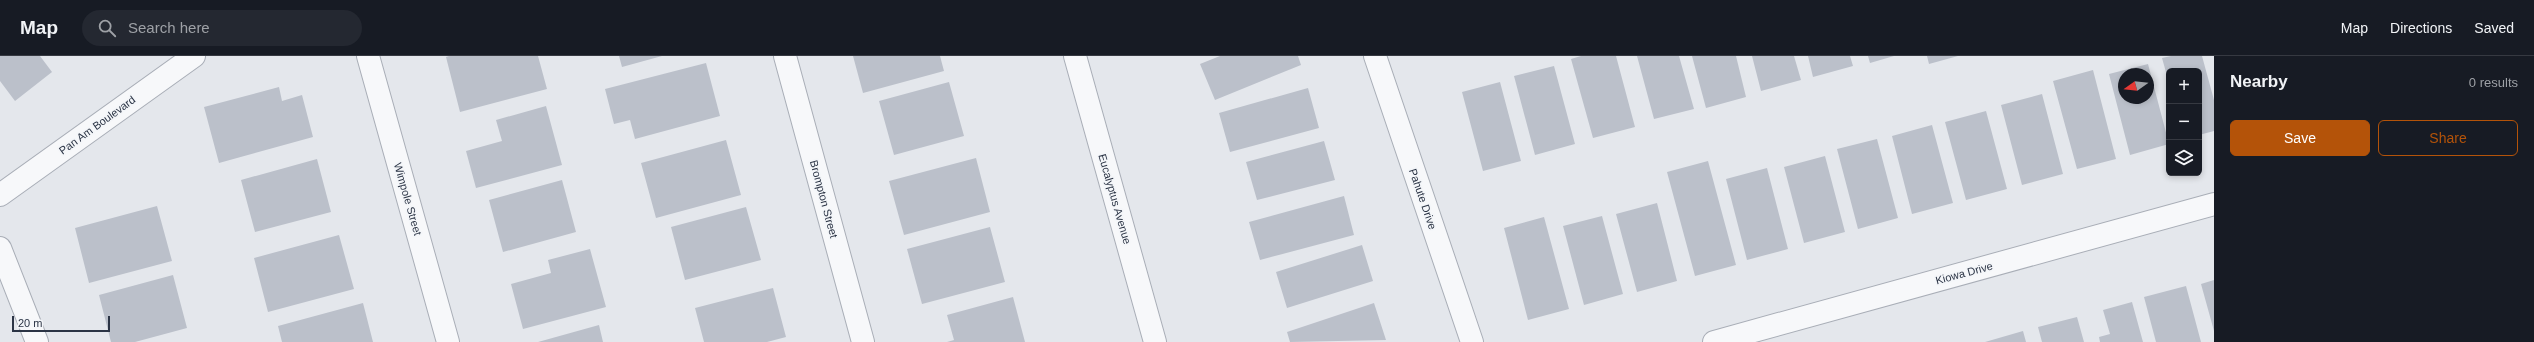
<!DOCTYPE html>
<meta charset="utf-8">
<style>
:root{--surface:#171b24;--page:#242831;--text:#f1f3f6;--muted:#9ea1a6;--line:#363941;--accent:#b45309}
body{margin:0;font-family:Arial,sans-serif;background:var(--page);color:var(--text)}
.controls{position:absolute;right:12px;top:12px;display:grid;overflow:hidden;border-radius:6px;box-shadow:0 2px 6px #0003}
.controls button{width:36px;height:36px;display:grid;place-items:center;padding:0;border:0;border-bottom:1px solid var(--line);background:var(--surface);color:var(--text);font:20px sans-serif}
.compass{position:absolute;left:2118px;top:12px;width:36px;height:36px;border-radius:50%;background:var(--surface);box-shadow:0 2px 6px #0003;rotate:255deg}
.scale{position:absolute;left:12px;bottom:10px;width:98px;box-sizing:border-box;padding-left:4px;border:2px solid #2b3445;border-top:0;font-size:11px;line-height:14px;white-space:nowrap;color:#2b3445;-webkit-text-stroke:3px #f4f6f9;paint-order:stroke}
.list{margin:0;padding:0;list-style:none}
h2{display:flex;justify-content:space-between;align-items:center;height:52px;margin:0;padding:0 16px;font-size:17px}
h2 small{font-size:13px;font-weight:400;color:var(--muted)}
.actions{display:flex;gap:8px;padding:12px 16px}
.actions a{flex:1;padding:9px 0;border:1px solid var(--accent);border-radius:6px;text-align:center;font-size:14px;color:var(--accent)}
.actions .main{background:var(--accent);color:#fff}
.icon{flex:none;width:22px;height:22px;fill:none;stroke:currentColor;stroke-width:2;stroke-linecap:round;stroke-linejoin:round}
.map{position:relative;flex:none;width:2214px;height:286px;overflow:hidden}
header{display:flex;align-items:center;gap:24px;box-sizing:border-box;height:56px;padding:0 20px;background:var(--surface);border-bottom:1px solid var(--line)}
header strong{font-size:19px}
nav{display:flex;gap:22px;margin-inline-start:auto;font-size:14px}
.search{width:280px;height:36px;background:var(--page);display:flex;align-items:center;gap:10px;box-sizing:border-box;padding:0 14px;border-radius:22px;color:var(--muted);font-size:15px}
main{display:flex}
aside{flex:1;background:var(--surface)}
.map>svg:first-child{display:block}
</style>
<header>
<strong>Map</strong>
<div class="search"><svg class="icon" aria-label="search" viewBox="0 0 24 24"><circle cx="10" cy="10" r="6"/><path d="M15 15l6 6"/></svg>Search here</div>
<nav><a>Map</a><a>Directions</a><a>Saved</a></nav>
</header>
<main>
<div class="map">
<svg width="2214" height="286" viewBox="0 0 2214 286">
<rect width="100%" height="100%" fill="#e4e7ec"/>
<!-- building -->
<path fill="#bbc0ca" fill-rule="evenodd" d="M 0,0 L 40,0 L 52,16 L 15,45 L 0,25 Z
M 449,0 L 538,0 L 547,33 L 460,56 L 446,1 Z
M 619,0 L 662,0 L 622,11 Z
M 853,0 L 940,0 L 944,15 L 863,37 Z
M 1220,0 L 1298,0 L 1301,9 L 1215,44 L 1200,8 Z
M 1581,0 L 1616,0 L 1635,71 L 1593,82 L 1571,3 Z
M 1637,0 L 1679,0 L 1694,53 L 1654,63 Z
M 1692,0 L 1736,0 L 1746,41 L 1706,52 Z
M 1752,0 L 1794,0 L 1801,24 L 1761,35 Z
M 1808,0 L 1850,0 L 1853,10 L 1813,21 Z
M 1868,0 L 1894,0 L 1870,7 Z
M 1927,0 L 1958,0 L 1929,8 Z
M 2171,0 L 2202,0 L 2214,44 L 2214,75 L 2199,79 L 2199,15 L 2169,15 L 2169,27 L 2162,2 Z
M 706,7 L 720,60 L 635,83 L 630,64 L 614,68 L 605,33 Z
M 2148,8 L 2169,88 L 2130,99 L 2109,18 ZM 2124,18 L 2148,18 L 2148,42 L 2124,42 Z
M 1554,10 L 1575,88 L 1535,99 L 1514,20 Z
M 2093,14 L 2116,103 L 2077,113 L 2053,25 Z
M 949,26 L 964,80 L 894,99 L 879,45 Z
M 1500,26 L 1521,105 L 1483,115 L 1462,36 Z
M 279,31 L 282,45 L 302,39 L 313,81 L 219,107 L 204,51 Z
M 1308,32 L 1319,72 L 1230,96 L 1219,57 Z
M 2042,38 L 2063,118 L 2022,129 L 2001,49 Z
M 546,50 L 562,109 L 476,132 L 466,95 L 502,85 L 496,64 Z
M 1986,55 L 2007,133 L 1966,144 L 1945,66 Z
M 1932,69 L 1953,147 L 1912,158 L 1892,80 Z
M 1877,83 L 1898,162 L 1858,173 L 1837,93 Z
M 726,84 L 741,139 L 656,162 L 641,107 Z
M 1324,85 L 1335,124 L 1257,144 L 1246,106 Z
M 1825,100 L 1845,176 L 1804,187 L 1784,111 Z
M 976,102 L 990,156 L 904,179 L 889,125 Z
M 317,103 L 331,156 L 255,176 L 241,124 Z
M 1708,105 L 1736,209 L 1695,220 L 1667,116 Z
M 1767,112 L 1788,193 L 1747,204 L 1726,123 Z
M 562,124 L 576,176 L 503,196 L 489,144 Z
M 1344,140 L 1354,179 L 1260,204 L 1249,166 Z
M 1657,147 L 1677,225 L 1637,236 L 1616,158 Z
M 157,150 L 172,205 L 89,227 L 75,172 Z
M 746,151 L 761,204 L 685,224 L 671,171 Z
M 1602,160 L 1623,238 L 1584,249 L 1563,170 Z
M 1544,161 L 1569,253 L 1528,264 L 1504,172 Z
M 990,171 L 1005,226 L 922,248 L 907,193 Z
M 339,179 L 354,233 L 268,256 L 254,202 Z
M 1362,189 L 1373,225 L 1287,252 L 1276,216 Z
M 590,193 L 606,251 L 523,273 L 511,228 L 551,217 L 548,204 Z
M 173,219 L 187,272 L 135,286 L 111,286 L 99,239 Z
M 2214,224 L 2214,275 L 2201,228 Z
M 2186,230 L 2201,286 L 2156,286 L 2144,241 Z
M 773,232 L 786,281 L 767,286 L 704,286 L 695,252 Z
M 1013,241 L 1025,286 L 947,286 L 954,284 L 947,259 Z
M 2132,246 L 2143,286 L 2100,286 L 2099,281 L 2110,278 L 2103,254 Z
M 363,247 L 373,286 L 282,286 L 278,270 Z
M 1374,247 L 1386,284 L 1290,286 L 1287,276 Z
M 2077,261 L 2084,286 L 2042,286 L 2038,271 Z
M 599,269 L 603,286 L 538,286 Z
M 2023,275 L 2026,286 L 1985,286 Z"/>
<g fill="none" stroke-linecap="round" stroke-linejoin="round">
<defs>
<path id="minor" d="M 368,0 L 448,286
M 785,0 L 863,286
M 1375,0 L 1472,286
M 0,139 L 194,0
M 0,192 L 37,286
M 1714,286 L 2214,148"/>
<path id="tertiary" d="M 1075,0 L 1155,286"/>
</defs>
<!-- minor casing -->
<use href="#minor" stroke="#a9aeb7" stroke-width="24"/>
<!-- tertiary casing -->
<use href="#tertiary" stroke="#a9aeb7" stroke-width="24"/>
<!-- minor -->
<use href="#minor" stroke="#f7f8fa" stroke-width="22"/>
<!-- tertiary -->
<use href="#tertiary" stroke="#f7f8fa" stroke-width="22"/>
</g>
<g text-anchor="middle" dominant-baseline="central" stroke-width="3.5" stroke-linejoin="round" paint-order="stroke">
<!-- street labels -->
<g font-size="11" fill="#2b3445" stroke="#f4f6f9">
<text transform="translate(97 69) rotate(-36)">Pan Am Boulevard</text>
<text transform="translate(408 143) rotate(74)">Wimpole Street</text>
<text transform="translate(824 143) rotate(75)">Brompton Street</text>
<text transform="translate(1115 143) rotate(74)">Eucalyptus Avenue</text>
<text transform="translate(1423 143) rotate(71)">Pahute Drive</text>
<text transform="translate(1964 217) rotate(-15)">Kiowa Drive</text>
</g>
</g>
</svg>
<div class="controls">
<button>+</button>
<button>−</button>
<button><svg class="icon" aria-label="layers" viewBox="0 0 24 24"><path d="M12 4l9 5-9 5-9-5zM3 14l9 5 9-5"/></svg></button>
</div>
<svg class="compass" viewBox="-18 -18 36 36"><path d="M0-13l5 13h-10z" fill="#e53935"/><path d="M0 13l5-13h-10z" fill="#9ea1a6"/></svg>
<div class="scale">20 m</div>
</div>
<aside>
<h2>Nearby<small>0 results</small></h2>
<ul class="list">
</ul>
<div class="actions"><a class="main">Save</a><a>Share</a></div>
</aside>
</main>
